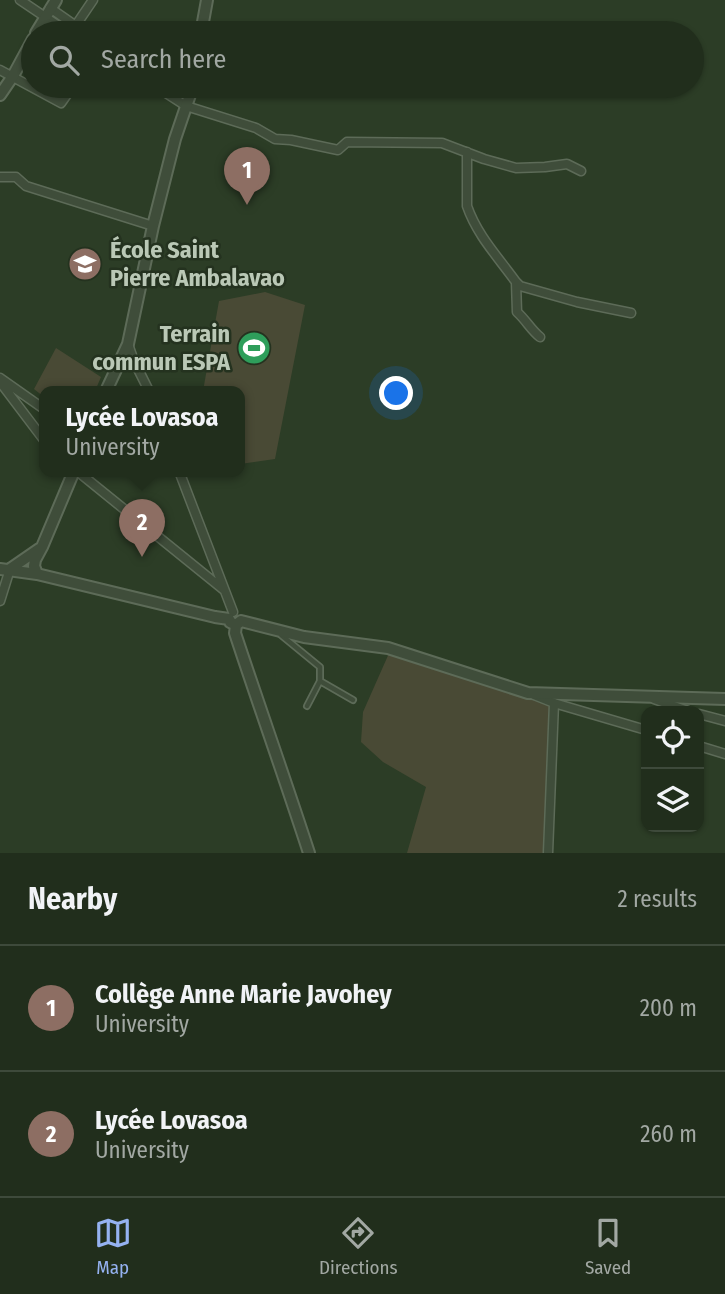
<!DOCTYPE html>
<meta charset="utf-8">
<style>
:root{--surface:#212e1c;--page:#2d3a29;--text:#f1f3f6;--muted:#a2a8a3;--line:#3e4a3b;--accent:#95b2f1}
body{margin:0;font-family:"Fira Sans Condensed",sans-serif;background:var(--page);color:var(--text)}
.controls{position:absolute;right:21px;bottom:21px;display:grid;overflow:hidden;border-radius:14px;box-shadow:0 2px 5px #0004}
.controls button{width:63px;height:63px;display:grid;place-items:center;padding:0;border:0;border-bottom:2px solid var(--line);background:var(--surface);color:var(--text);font:35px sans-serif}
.you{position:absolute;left:397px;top:394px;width:24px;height:24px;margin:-18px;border:5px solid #fff;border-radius:50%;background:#1a73e8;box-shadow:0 0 0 10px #1a73e833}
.badge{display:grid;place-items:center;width:46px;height:46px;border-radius:50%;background:var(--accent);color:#fff;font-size:23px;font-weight:700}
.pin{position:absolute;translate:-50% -58px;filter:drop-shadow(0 2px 4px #0008)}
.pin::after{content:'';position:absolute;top:37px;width:24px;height:21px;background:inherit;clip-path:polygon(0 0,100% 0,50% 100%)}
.popup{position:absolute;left:39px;top:386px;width:206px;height:91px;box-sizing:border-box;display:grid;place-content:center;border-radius:14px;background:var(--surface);filter:drop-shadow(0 2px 5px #0005);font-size:23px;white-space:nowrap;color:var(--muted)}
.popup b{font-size:26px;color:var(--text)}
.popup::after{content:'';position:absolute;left:50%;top:100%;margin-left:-14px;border:14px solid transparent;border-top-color:var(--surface)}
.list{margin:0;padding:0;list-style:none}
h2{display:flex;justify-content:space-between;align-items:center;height:91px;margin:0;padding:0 28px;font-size:30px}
h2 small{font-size:23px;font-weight:400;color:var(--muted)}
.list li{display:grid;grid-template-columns:46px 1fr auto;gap:21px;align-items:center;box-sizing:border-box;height:126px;padding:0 28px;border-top:2px solid var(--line)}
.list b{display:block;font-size:26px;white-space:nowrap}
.list p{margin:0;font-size:23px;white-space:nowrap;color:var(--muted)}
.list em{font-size:23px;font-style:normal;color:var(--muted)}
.icon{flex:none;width:38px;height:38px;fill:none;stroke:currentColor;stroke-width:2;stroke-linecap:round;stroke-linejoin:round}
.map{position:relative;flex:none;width:725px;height:853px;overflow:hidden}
.search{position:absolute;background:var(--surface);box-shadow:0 2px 5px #0004;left:21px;right:21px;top:21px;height:77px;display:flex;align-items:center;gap:18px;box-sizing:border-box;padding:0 24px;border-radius:38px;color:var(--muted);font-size:26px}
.sheet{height:343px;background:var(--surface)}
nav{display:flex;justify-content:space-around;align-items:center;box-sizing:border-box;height:98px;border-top:2px solid var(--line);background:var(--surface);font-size:19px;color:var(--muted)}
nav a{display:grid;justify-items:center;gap:4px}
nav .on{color:var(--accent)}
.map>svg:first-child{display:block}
</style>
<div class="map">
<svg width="725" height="853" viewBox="0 0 725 853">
<rect width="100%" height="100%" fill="#2c3d26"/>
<!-- green -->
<path fill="#494a35" d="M 265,292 L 305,305 L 275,459 L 240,464 L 240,391 L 203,391 L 219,301 Z
M 56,348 L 101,377 L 95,391 L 44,391 L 44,397 L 34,389 Z
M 390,651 L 534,698 L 550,705 L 544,853 L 407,853 L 426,787 L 383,762 L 361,742 L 363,712 Z"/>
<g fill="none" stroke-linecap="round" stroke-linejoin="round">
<defs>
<path id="service" d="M 281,635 L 320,667 L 320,681 L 353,700
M 307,706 L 320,681"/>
<path id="minor" d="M 20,0 L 69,33
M 50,8 L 86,33
M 74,28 L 93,0
M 0,70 L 61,103 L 73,86
M 155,86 L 186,106 L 256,128 L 275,139 L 291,140 L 338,150 L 347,142 L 442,143 L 484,159 L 516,168 L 545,167 L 567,164 L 581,171
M 467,152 L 467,206 C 477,235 498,257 516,282 L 520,286 L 577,302 L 631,313
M 0,177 L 16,177 L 26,186 L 153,226
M 516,282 L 517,312 C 526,320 531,330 540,337
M 128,344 L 134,361 L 149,391
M 0,378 L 44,409
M 0,382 L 44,440
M 77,471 L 224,590
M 179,471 L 233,612
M 0,601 L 10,569
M 534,695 L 554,703 L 646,730
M 654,699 L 688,711
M 699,714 L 725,721
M 699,746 L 725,754
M 548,853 L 554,703"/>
<path id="tertiary" d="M 36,33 L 56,0
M 201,33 L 207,0
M 0,95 L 13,76 L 33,39
M 106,391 L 128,344 L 153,226 L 175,139 L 193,86
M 0,569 L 37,574 L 215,617 L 229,619 L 230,622 L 236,625 L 235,633 C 259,706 285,779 309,853
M 10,569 L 39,549
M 37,574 L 34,566 L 35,560 L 42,547 L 74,471
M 236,625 L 241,621 L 304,637 L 388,648 L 528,693 L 725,699"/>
</defs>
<!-- service casing -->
<use href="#service" stroke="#5d6b58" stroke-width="8"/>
<!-- minor casing -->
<use href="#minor" stroke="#5d6b58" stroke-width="11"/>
<!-- tertiary casing -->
<use href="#tertiary" stroke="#5d6b58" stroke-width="14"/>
<!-- service -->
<use href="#service" stroke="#3f4d3a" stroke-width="4.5"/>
<!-- minor -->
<use href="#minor" stroke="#3f4d3a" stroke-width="8"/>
<!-- tertiary -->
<use href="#tertiary" stroke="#3f4d3a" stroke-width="10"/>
</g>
<!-- icons -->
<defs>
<symbol id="school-disc" viewBox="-11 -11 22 22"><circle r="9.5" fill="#8d6e63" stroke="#24321f"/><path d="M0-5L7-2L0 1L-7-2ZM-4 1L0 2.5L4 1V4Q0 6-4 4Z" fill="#fff"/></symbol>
<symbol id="stadium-disc" viewBox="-11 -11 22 22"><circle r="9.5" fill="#2e9e5b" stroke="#24321f"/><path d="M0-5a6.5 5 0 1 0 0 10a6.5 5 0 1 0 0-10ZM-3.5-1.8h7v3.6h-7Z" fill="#fff"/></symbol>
</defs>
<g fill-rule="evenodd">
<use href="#school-disc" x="66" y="245" width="38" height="38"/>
<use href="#stadium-disc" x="235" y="329" width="38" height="38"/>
</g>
<g text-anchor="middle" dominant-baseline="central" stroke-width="5" stroke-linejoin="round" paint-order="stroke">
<!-- poi labels -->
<g font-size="24" font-weight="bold" fill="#bac8b6" stroke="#24321f" text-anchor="start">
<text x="110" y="250">École Saint<tspan x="110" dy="28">Pierre Ambalavao</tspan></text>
<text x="230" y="334" text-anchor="end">Terrain<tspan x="230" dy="28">commun ESPA</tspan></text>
</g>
</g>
</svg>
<div class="controls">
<button><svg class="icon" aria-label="locate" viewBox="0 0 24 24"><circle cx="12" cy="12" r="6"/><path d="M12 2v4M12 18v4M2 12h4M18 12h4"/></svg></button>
<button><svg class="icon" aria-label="layers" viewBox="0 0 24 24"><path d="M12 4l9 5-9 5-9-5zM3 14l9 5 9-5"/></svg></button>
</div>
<div class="you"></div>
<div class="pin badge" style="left:247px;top:205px;background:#8d6e63">1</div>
<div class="pin badge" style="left:142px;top:557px;background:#8d6e63">2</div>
<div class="popup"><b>Lycée Lovasoa</b>University</div>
<div class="search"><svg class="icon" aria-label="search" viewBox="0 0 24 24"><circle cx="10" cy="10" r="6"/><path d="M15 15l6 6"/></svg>Search here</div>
</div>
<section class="sheet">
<h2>Nearby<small>2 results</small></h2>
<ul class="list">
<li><span class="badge" style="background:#8d6e63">1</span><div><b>Collège Anne Marie Javohey</b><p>University</p></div><em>200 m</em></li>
<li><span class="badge" style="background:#8d6e63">2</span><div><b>Lycée Lovasoa</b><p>University</p></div><em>260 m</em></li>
</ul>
</section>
<nav>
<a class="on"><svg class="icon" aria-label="map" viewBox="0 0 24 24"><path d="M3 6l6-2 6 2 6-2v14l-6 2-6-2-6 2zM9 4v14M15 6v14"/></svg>Map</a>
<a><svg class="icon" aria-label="directions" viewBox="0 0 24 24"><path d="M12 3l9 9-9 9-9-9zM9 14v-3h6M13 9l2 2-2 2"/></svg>Directions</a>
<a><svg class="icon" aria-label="saved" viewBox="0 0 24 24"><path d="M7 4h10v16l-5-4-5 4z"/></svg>Saved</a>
</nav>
